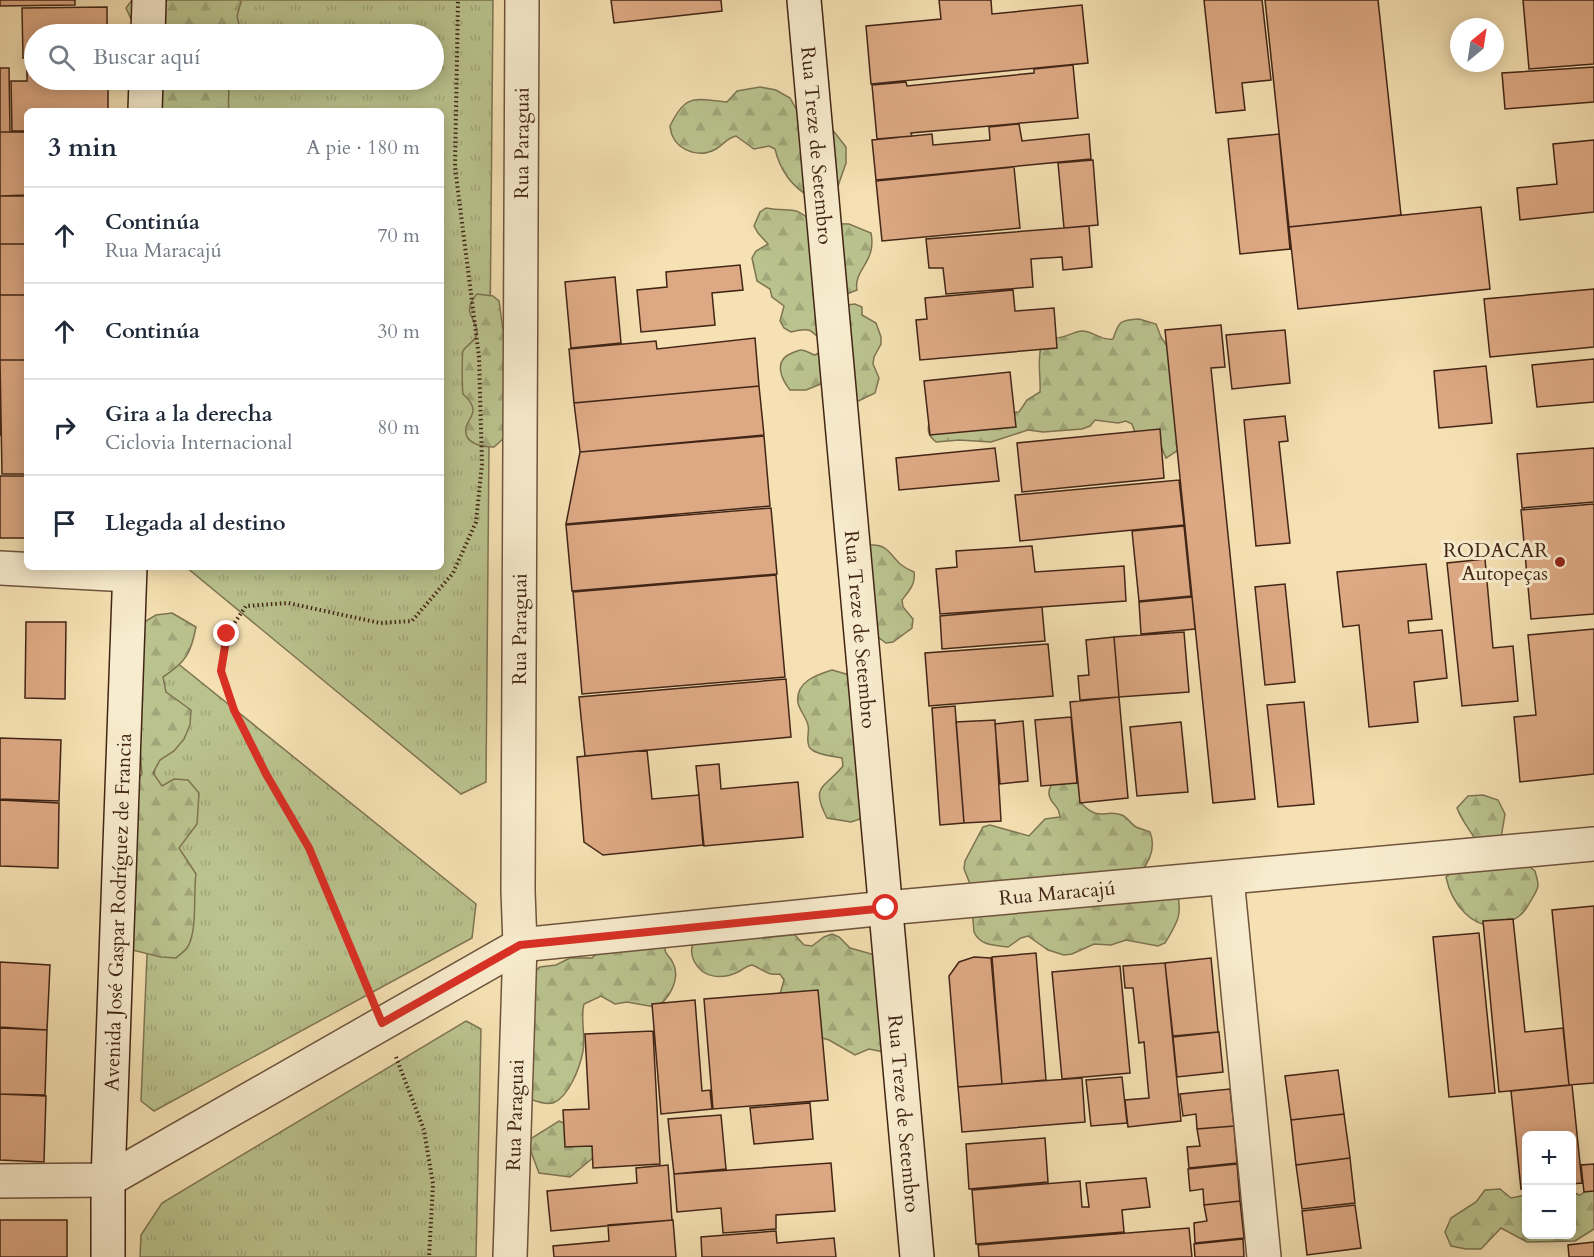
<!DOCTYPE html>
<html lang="es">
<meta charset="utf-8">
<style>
:root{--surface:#fff;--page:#f6f6f7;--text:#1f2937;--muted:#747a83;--line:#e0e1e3}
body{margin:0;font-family:Cardo,serif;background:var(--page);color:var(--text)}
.controls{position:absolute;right:18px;bottom:18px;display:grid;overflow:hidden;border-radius:9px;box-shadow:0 3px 15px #0003}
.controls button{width:54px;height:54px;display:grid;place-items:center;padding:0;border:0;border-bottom:2px solid var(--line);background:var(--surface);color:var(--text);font:30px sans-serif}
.compass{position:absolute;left:1450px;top:18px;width:54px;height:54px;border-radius:50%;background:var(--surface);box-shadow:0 3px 15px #0003;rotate:30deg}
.stop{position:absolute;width:18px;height:18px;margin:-14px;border:4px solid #d93025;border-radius:50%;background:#fff}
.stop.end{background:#d93025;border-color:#fff;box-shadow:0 2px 6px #0008}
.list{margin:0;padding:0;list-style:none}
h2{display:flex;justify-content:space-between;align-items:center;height:78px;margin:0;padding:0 24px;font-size:26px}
h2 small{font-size:20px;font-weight:400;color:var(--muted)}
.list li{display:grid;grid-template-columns:39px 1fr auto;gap:18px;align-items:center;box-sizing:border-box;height:96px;padding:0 24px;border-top:2px solid var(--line)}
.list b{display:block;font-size:22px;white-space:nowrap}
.list p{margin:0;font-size:20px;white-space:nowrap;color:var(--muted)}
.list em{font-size:20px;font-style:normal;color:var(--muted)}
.icon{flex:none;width:33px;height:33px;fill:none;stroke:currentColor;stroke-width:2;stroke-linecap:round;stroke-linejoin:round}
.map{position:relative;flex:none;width:1594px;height:1257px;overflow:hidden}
.search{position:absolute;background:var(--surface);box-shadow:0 3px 15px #0003;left:24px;top:24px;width:420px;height:66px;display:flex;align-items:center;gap:15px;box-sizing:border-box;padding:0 21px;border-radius:33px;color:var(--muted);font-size:22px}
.panel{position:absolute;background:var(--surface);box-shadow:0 3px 15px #0003;left:24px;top:108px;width:420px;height:462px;border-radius:9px}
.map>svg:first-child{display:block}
</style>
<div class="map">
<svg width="1594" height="1257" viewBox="0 0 1594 1257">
<defs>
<pattern id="grass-tufts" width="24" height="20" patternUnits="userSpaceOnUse" patternTransform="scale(1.5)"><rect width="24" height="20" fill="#bac38e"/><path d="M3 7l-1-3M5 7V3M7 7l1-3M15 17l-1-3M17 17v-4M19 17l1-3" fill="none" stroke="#a1a77a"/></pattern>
<pattern id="forest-firs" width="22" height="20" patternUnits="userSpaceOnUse" patternTransform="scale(1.5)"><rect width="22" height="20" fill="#bac38e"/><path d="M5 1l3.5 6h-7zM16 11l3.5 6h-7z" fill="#a1a77a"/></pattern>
</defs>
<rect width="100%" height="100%" fill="#f5e1b3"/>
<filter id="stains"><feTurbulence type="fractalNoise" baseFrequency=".00333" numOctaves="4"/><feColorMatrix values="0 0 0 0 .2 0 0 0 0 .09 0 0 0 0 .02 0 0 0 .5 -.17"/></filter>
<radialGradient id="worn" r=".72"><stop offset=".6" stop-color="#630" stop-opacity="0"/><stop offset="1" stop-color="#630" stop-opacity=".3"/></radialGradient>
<!-- grass -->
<path fill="url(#grass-tufts)" stroke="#7e7452" stroke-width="1.5" d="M 180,0 L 493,0 L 486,782 L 461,794 L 186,567 L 441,567 L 441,111 L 176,111 L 177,80 L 434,80 L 434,34 L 179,34 Z
M 171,658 L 476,904 L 472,938 L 154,1111 L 141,1101 L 159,663 Z
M 466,1021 L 481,1029 L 476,1257 L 140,1257 L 141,1235 L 162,1203 Z"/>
<!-- forest -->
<path fill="url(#forest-firs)" stroke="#7e7452" stroke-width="1.5" d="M 132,0 L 239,0 L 241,2 L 237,16 L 241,34 L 133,34 L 132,21 L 126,8 Z
M 148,80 L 227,80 C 231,90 227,100 229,111 L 133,111 Z
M 760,87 L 776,90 L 790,98 L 798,112 L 827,123 L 846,147 L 846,163 L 838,186 L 834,192 L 810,197 C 791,186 780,170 775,149 L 769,146 L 754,149 L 736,136 C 727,138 724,144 716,149 C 696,160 672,148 670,126 C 686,93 694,99 727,102 L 737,91 Z
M 766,208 C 790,213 793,203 813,223 L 849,224 L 871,233 C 877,262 853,270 857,290 L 842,296 L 847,305 L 855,304 L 862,307 L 862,315 L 876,323 L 881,337 L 881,344 L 874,357 L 873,364 L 879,378 L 875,393 L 852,404 L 828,381 L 806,390 L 790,390 C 781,379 773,360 792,353 C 795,352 798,350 801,350 C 805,350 811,354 815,355 L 822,351 L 823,343 C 811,329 810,327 791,332 L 784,328 L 780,321 L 784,306 L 772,297 L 770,289 L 757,281 L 752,258 L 756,251 L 768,244 L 758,233 L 754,226 L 760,212 Z
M 477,294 L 493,296 L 499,301 L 503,330 L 535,351 L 512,431 L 494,447 C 483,447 463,444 466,428 C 467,421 473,417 473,410 C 473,403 467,398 463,394 C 462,388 462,354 463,351 C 467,344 477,341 477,333 C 477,317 460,314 477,294 Z
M 1139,319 L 1156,324 L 1161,337 L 1169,349 L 1178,450 L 1166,458 L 1158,439 L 1137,438 L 1132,424 L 1126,421 L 1118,423 L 1095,420 L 1090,426 L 1082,429 L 1043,432 L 1028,430 L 991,442 L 959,440 L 936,442 C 929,436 927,432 929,423 L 1019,412 L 1027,400 L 1040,392 C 1041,375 1037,364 1041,347 L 1053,338 C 1063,339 1070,333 1081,331 C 1093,330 1099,341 1113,339 C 1119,321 1120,320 1139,319 Z
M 871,545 C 887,544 890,554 900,564 C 904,567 909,570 914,572 C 916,584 909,591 902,600 L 903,607 L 913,619 L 912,628 L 893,642 L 886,643 L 874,634 L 865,549 Z
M 172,613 L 196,627 C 191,653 186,662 163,677 L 166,692 L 191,710 L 190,725 L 184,739 L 174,751 L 160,760 L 153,773 L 162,786 L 174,779 L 188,780 L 199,793 L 197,824 L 179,848 L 196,874 C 193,894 198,931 187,948 C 185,951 179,955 176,958 L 161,957 L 128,949 L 122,842 L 137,836 L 136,822 L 122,798 L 142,774 L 129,631 L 156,615 Z
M 832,670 L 846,674 L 851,679 L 866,817 L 851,822 L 827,818 C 810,785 824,789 843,766 L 842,758 C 833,756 816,755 810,748 C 805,741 810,732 808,725 C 806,717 800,711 798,703 C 795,682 816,675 832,670 Z
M 1070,769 L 1084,776 L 1085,797 L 1082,804 C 1100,822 1104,809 1122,815 C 1128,818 1131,824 1136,827 C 1140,829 1146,830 1150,832 C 1156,847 1150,861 1140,873 L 1177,892 C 1183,915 1177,923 1165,943 L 1158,946 L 1126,940 L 1111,945 L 1094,944 L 1072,954 L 1064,955 L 1048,950 L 1028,936 L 1021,938 L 1008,947 C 995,945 980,946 974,932 L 970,884 L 964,869 L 965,861 L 983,827 L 990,825 L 1029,836 L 1045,819 L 1060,817 C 1059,810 1058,809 1054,804 C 1040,788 1058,778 1070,769 Z
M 1483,795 L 1498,800 L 1505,814 L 1500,844 L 1535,871 C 1536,875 1538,881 1538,885 C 1538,890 1533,897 1530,902 C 1524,914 1516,920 1503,924 C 1473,933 1451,902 1446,877 L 1472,858 L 1479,846 C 1472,832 1462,822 1457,808 L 1468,796 Z
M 793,933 L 804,945 L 812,946 L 824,937 L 832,934 L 839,937 L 850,948 L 875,955 L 884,1052 L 869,1049 L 855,1055 L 829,1040 L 815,1036 L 780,994 L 784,980 L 780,974 C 767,976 763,969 752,965 C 746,966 745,968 740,971 C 723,980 703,979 694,961 C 690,953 691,946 695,938 Z
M 664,942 C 665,958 668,952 673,963 C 681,978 669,1001 655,1007 L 627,1002 L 615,1004 L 601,996 L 584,1004 C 580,1019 586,1036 583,1051 C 580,1067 569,1097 553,1103 C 545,1105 536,1101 530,1099 L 532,972 L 540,967 L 556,965 L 570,958 L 592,958 L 597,953 Z
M 559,1121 C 578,1130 595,1132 594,1157 L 570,1177 L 539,1173 L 527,1141 Z
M 1592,1187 L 1594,1188 L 1594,1229 L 1575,1241 L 1527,1242 L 1501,1228 L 1481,1249 L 1466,1249 L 1451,1246 L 1445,1232 L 1451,1218 L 1476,1202 L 1485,1190 L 1500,1189 L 1511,1198 L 1526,1195 L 1526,1234 L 1572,1234 L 1572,1192 L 1580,1195 Z"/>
<!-- building -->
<path fill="#dda984" stroke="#422515" stroke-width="1.5" d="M 0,0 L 75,0 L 75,5 L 0,6 Z
M 611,0 L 721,0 L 722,11 L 614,23 Z
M 939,0 L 991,0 L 992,14 L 1082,5 L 1088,63 L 871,84 L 866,26 L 941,19 Z
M 1204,0 L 1262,0 L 1271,80 L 1242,83 L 1245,110 L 1216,113 Z
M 1265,0 L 1378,0 L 1401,215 L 1289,227 Z
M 1523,0 L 1594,0 L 1594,64 L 1529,69 Z
M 107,7 L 107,34 L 34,34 L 34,58 L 23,58 L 22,8 Z
M 27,58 L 34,58 L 34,80 L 108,80 L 108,111 L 27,111 L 27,131 L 12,131 L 11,81 L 27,81 Z
M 1073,65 L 1078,118 L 911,133 L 912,136 L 877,139 L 872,85 L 906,82 L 907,86 L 1034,73 L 1034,69 Z
M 1594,67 L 1594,102 L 1505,109 L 1502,73 Z
M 0,68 L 9,68 L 10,132 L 0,132 Z
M 1019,124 L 1022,141 L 1089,134 L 1091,159 L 876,180 L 872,140 L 932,134 L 933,145 L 990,140 L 989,127 Z
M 0,132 L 27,132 L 27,195 L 0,196 Z
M 1279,134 L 1290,249 L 1240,254 L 1228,139 Z
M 1594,140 L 1594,212 L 1520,220 L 1517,188 L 1557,184 L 1553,144 Z
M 1093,160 L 1098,225 L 1064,228 L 1058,163 Z
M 1014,167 L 1020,228 L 882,241 L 876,181 Z
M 0,196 L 27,196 L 27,244 L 0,244 Z
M 1481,207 L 1490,289 L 1298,309 L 1289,227 Z
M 1089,226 L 1092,267 L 1063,270 L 1062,257 L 1031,259 L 1033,287 L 946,294 L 943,268 L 929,268 L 926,239 Z
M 0,244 L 27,244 L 27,295 L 0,295 Z
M 740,265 L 743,290 L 712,293 L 715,325 L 641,332 L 637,290 L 667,287 L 666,272 Z
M 615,277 L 621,343 L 571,348 L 565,282 Z
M 1594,289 L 1594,347 L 1490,357 L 1484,299 Z
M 1013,290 L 1015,311 L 1054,308 L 1057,348 L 920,360 L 916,320 L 927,319 L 925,298 Z
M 0,295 L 27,295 L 27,360 L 0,360 Z
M 1221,325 L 1225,367 L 1211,368 L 1255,799 L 1213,803 L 1165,330 Z
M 1285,330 L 1290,383 L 1232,389 L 1226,335 Z
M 755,338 L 759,386 L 574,403 L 569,349 L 656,341 L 657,349 Z
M 1594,359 L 1594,402 L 1537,407 L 1532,365 Z
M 0,360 L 1,435 L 0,435 Z
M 0,360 L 27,360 L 27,474 L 2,474 Z
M 1486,366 L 1492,423 L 1439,428 L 1434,371 Z
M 1010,372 L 1016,427 L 930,435 L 924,381 Z
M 759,386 L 764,435 L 580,452 L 574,403 Z
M 1285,416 L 1288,441 L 1279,442 L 1290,543 L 1256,546 L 1244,420 Z
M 1160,429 L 1164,478 L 1022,492 L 1017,443 Z
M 764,436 L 770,506 L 566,524 L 580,452 Z
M 995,448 L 999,481 L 899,490 L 896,458 Z
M 1594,448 L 1594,502 L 1522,508 L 1517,454 Z
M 0,476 L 27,476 L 27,538 L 0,538 Z
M 1179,480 L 1184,525 L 1020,541 L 1015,495 Z
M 1594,504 L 1594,614 L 1531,619 L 1521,510 Z
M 771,508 L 777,574 L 572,591 L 566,525 Z
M 1184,526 L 1191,596 L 1139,601 L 1132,531 Z
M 1032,546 L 1035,572 L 1124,566 L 1126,601 L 940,614 L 936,569 L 957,567 L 956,551 Z
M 1485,559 L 1493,648 L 1513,646 L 1518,701 L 1462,706 L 1447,563 Z
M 1426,564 L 1432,619 L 1408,621 L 1409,633 L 1442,630 L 1447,678 L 1414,682 L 1418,722 L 1369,727 L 1359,625 L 1343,627 L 1337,572 Z
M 776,575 L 785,677 L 582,694 L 573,592 Z
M 1285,584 L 1295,682 L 1265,685 L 1255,587 Z
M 1192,597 L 1195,629 L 1141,634 L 1139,602 Z
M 1042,607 L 1045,641 L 942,649 L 940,616 Z
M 26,622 L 66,622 L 65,699 L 25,698 Z
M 1594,629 L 1594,774 L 1520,782 L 1514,717 L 1536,715 L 1528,635 Z
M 1184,632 L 1189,692 L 1119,697 L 1114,637 Z
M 1114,637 L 1119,697 L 1080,700 L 1078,676 L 1089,675 L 1086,640 Z
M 1048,644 L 1053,696 L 929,706 L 925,653 Z
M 786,679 L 791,737 L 585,756 L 579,697 Z
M 1119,697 L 1128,798 L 1080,803 L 1070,702 Z
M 1304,702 L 1314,804 L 1278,807 L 1267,705 Z
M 955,706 L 964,823 L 940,825 L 932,708 Z
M 1071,717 L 1077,783 L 1041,786 L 1035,720 Z
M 995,720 L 1001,821 L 964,823 L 956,722 Z
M 1023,721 L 1028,781 L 1000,784 L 995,724 Z
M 1181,722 L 1188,792 L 1137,796 L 1130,727 Z
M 0,738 L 61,740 L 59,801 L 0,799 Z
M 647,750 L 652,799 L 699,795 L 703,845 L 603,855 L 584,842 L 577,757 Z
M 719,764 L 721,789 L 798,782 L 803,837 L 704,846 L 696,766 Z
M 0,800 L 59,803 L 58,868 L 0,866 Z
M 1594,906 L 1594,1083 L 1569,1085 L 1552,910 Z
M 1513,919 L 1525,1032 L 1563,1028 L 1569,1085 L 1499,1092 L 1483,921 Z
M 1479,933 L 1495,1093 L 1449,1097 L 1433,937 Z
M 1036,953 L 1046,1080 L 1002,1084 L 992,957 Z
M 974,957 L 991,958 L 1002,1084 L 958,1087 L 949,976 L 959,962 Z
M 1211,958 L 1218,1032 L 1173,1036 L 1165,963 Z
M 0,962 L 50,965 L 47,1030 L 0,1027 Z
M 1165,963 L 1181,1121 L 1128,1127 L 1125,1100 L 1149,1098 L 1144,1042 L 1139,1043 L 1133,988 L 1125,988 L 1123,966 Z
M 1120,966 L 1130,1073 L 1062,1079 L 1052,972 Z
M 818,990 L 828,1100 L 713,1109 L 704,999 Z
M 695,1000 L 702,1091 L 710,1090 L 712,1109 L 661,1114 L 652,1004 Z
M 0,1028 L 47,1030 L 45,1095 L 0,1094 Z
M 653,1031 L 660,1164 L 593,1168 L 592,1146 L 565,1147 L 563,1110 L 589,1109 L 585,1034 Z
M 1219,1032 L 1223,1072 L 1177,1077 L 1173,1037 Z
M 1338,1070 L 1344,1114 L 1291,1120 L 1285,1076 Z
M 1122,1077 L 1127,1123 L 1091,1126 L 1086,1080 Z
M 1082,1078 L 1085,1122 L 962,1132 L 958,1087 Z
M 1572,1085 L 1582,1183 L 1572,1184 L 1572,1136 L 1526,1136 L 1526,1188 L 1521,1189 L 1511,1091 Z
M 1230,1089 L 1234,1126 L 1197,1129 L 1196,1114 L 1183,1116 L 1180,1094 Z
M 0,1094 L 46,1096 L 44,1162 L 0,1160 Z
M 810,1103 L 813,1139 L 754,1144 L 750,1108 Z
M 1344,1114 L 1350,1158 L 1296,1165 L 1291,1120 Z
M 721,1115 L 726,1169 L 674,1174 L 668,1119 Z
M 1234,1126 L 1237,1163 L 1189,1168 L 1187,1147 L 1200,1146 L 1197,1129 Z
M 1045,1138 L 1048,1182 L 969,1189 L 966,1144 Z
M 1350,1158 L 1355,1203 L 1302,1209 L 1296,1165 Z
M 831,1163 L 835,1211 L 776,1215 L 776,1229 L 723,1233 L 721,1208 L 677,1212 L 674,1174 Z
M 1237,1164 L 1240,1201 L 1204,1205 L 1203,1189 L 1190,1191 L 1188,1169 Z
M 1594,1164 L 1594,1191 L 1584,1192 L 1581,1165 Z
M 668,1165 L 672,1220 L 551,1231 L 547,1191 L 637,1183 L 636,1168 Z
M 1146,1178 L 1150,1207 L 1122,1210 L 1124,1232 L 976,1244 L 972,1190 L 1080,1181 L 1082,1207 L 1089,1207 L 1086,1183 Z
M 1240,1201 L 1244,1238 L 1195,1243 L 1194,1223 L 1207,1221 L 1204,1205 Z
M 1355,1205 L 1361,1248 L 1307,1255 L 1302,1211 Z
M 0,1220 L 67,1220 L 67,1257 L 0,1257 Z
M 673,1220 L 676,1257 L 554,1257 L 553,1246 L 609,1241 L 608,1225 Z
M 1189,1228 L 1192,1257 L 979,1257 L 978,1245 Z
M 776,1231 L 777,1243 L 834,1238 L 836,1257 L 702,1257 L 701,1237 Z
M 1243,1239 L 1244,1257 L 1195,1257 L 1194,1244 Z
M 1594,1242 L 1594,1257 L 1569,1257 L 1568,1245 Z"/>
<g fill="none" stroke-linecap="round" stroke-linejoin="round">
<defs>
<g id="minor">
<path d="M 0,568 L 129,575"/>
<path d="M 1227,878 L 1264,1257"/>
<path id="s1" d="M 0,1181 L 108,1180 L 520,945 L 886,908 L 1594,844"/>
<path id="s2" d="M 510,1257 L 520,945 L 518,891 L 522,0"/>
</g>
<g id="secondary">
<path id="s3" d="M 804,0 L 917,1257"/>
<path d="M 148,34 L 149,0"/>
<path d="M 145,111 L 146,80"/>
<path id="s4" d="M 108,1257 L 108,1180 L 130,567"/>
</g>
</defs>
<!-- minor casing -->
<use href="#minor" stroke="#6f543c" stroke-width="36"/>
<!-- secondary casing -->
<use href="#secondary" stroke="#422515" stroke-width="36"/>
<!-- path -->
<path stroke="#422515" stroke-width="4" stroke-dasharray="1.5 3" stroke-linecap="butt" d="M 370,991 L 309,848 L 265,774 L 234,710 L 221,671 L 227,634 L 246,606 L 288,603 L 380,623 L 412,621 L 453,573 L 476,522 L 482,464 L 479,357 L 455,167 L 458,0
M 396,1057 L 424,1130 L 433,1184 L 429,1257"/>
<!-- minor -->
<use href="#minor" stroke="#f8ecce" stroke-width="33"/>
<!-- secondary -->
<use href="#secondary" stroke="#f8ecce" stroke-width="33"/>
</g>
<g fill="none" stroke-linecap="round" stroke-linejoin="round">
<!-- route -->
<path stroke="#d93025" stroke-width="8" d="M 227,634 L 221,671 L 234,710 L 266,774 L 309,848 L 382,1023 L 520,945 L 886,908"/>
</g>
<!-- markers -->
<circle fill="#8f2418" stroke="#f8ecce" stroke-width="2" cx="1560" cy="562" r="6"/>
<g text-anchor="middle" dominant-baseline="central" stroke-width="6" stroke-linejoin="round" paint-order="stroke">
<!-- street labels -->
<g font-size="20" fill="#422515" stroke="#f8ecce">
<text stroke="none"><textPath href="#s2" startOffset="1114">Rua Paraguai</textPath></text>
<text stroke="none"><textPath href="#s3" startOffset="146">Rua Treze de Setembro</textPath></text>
<text stroke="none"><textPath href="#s3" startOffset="632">Rua Treze de Setembro</textPath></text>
<text stroke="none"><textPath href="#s2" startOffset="628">Rua Paraguai</textPath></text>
<text stroke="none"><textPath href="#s1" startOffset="1122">Rua Maracajú</textPath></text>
<text stroke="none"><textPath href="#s4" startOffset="345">Avenida José Gaspar Rodríguez de Francia</textPath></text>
<text stroke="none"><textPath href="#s3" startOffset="1118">Rua Treze de Setembro</textPath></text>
<text stroke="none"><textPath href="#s2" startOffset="142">Rua Paraguai</textPath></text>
</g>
<!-- poi labels -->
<g font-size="20" fill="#422515" stroke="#f8ecce" text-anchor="end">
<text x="1548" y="550">RODACAR<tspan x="1548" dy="23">Autopeças</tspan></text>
</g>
</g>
<rect width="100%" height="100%" filter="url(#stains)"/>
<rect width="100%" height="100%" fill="url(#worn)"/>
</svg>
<div class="controls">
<button>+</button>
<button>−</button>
</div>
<svg class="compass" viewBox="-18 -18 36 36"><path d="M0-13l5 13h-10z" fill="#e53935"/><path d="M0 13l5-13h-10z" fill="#747a83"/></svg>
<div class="stop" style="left:886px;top:908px"></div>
<div class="stop end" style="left:227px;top:634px"></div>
<div class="search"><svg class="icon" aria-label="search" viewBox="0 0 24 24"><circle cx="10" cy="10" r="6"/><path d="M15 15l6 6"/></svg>Buscar aquí</div>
<section class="panel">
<h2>3 min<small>A pie · 180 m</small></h2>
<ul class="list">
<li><svg class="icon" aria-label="ahead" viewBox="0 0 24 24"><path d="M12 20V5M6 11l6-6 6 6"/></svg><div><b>Continúa</b><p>Rua Maracajú</p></div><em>70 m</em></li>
<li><svg class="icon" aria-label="ahead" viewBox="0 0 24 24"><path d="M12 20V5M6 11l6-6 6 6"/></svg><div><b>Continúa</b></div><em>30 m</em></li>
<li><svg class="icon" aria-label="right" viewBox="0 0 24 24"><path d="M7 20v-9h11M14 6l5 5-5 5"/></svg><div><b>Gira a la derecha</b><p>Ciclovia Internacional</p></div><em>80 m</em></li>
<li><svg class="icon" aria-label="arrive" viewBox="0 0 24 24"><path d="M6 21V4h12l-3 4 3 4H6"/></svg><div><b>Llegada al destino</b></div></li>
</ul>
</section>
</div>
